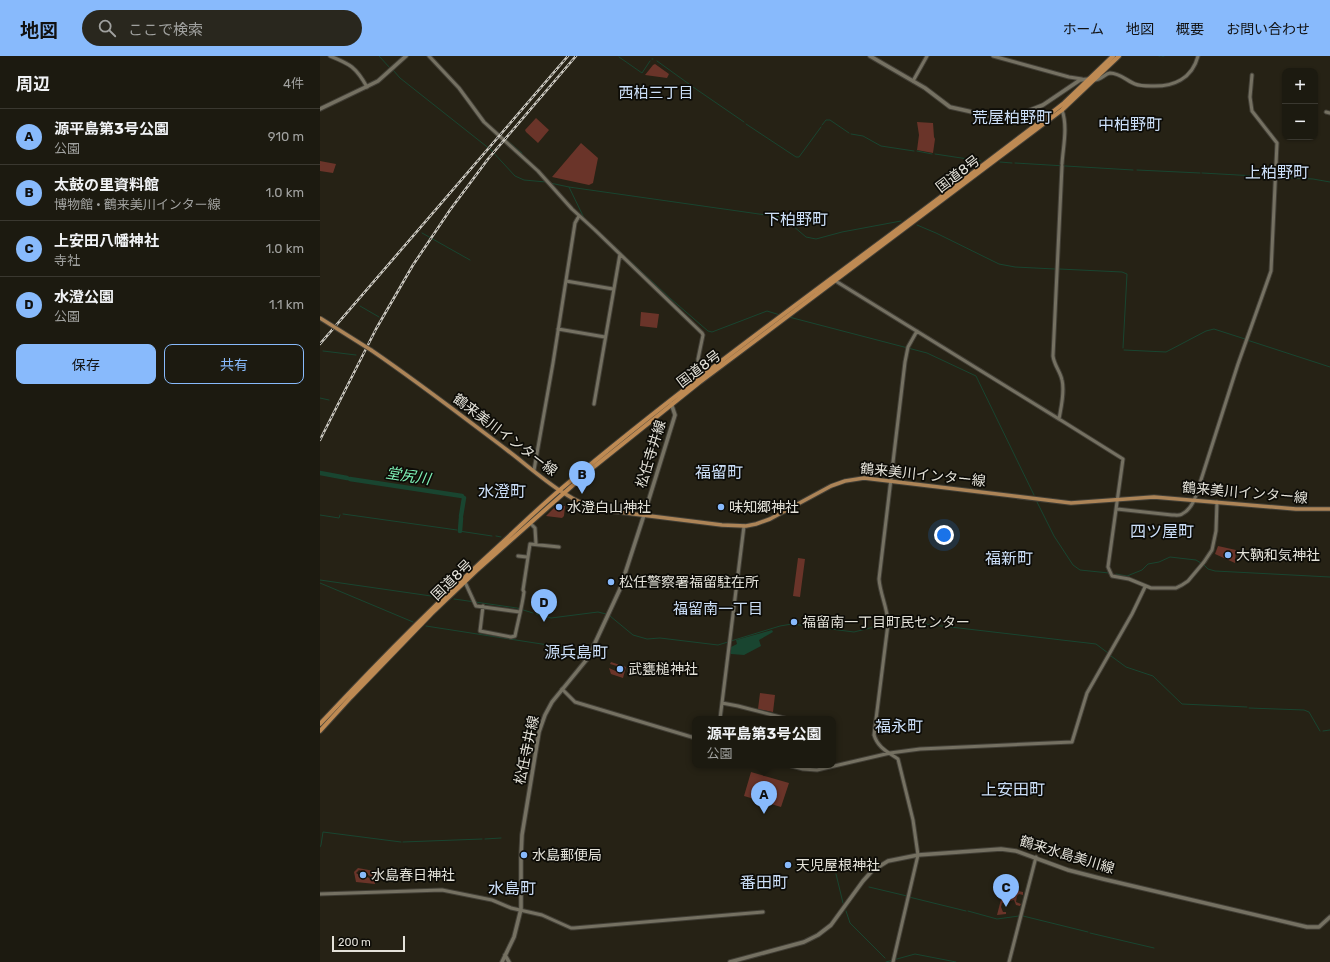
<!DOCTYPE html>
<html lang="ja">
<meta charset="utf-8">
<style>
:root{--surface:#1c1a10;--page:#29271e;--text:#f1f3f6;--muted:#a0a19f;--line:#3a3830;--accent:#88bafc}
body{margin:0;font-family:Rubik,"Noto Sans JP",sans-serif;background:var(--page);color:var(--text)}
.controls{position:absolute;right:12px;top:12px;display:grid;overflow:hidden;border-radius:8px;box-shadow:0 1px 3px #0004}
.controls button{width:36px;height:36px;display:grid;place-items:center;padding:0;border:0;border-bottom:1px solid var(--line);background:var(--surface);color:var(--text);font:20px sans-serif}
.scale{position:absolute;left:12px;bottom:10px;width:73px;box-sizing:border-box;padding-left:4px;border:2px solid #e4e2d9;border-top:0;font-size:11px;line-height:14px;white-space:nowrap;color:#e4e2d9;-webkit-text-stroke:3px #0d0c07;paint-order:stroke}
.you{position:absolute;left:624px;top:479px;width:14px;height:14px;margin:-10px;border:3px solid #fff;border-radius:50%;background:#1a73e8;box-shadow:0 0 0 6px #1a73e833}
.badge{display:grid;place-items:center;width:26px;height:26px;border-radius:50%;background:var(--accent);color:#111;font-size:13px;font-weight:700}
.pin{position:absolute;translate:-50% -33px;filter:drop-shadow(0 1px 2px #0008)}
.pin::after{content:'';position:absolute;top:21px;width:14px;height:12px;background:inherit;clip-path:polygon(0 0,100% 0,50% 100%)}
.popup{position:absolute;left:372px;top:660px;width:144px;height:52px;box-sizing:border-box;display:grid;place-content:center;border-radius:8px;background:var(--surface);filter:drop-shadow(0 1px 3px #0005);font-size:13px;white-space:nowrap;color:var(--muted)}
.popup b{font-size:15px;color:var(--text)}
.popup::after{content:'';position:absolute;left:50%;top:100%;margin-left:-8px;border:8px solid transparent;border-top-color:var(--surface)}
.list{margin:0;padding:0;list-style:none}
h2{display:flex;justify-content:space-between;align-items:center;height:52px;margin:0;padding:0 16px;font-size:17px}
h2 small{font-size:13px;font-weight:400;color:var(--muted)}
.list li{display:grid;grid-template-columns:26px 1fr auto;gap:12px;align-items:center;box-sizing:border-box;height:56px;padding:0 16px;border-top:1px solid var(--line)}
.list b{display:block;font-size:15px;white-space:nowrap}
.list p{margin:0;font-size:13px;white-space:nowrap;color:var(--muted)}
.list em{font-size:13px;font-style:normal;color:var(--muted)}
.actions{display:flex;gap:8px;padding:12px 16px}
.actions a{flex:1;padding:9px 0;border:1px solid var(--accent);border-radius:8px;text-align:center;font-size:14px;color:var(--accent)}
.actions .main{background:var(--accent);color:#111}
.icon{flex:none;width:22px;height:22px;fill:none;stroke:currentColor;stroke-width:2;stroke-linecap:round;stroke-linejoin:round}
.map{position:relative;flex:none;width:1010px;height:906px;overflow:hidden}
header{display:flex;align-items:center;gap:24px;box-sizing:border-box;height:56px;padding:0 20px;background:var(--accent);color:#111}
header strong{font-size:19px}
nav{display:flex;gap:22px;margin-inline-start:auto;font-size:14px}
.search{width:280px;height:36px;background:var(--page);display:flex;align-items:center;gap:10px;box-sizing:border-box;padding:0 14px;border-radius:22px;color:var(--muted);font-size:15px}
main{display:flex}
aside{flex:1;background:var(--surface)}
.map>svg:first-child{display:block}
</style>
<header>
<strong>地図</strong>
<div class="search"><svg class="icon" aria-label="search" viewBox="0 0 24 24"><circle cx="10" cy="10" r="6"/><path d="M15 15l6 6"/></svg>ここで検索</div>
<nav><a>ホーム</a><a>地図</a><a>概要</a><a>お問い合わせ</a></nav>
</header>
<main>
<aside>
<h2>周辺<small>4件</small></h2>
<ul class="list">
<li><span class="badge">A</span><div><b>源平島第3号公園</b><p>公園</p></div><em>910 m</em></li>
<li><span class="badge">B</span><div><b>太鼓の里資料館</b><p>博物館 · 鶴来美川インター線</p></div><em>1.0 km</em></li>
<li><span class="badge">C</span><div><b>上安田八幡神社</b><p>寺社</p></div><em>1.0 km</em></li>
<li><span class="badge">D</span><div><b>水澄公園</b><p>公園</p></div><em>1.1 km</em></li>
</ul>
<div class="actions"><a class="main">保存</a><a>共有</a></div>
</aside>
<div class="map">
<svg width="1010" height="906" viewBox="0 0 1010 906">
<rect width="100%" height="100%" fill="#262215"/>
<!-- green -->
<path fill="#6a3429" d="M 335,8 L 349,18 L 347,22 L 325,19 L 333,9 Z
M 216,62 L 229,74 L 218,87 L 206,76 L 205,74 Z
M 597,66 L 613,67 L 614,81 L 615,83 L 613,97 L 597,94 L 599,79 Z
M 261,87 L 278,102 L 273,127 L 269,129 L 232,121 Z
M 0,105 L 16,108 L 13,117 L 0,115 Z
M 321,256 L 339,258 L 337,272 L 320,270 Z
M 237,449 L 245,450 L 244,460 L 242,462 L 226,460 Z
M 898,490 L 916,494 L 915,507 L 895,498 Z
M 478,502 L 485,503 L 480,541 L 473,540 Z
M 291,606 L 306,611 L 303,622 L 291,618 L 289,612 L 302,618 L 304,612 L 290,608 Z
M 440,637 L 455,639 L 453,656 L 438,653 Z
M 431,716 L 469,727 L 461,751 L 424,740 Z
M 38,812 L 54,815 L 56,823 L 48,819 L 47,817 L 39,814 L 36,817 L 44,822 L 47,821 L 55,825 L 55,828 L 36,826 L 34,816 Z
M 684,832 L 703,836 L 703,839 L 699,838 L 697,840 L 696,846 L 701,848 L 700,850 L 696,849 L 694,844 L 682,847 L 681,851 L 683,856 L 686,856 L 686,858 L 677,859 Z"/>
<!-- water -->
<path fill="#194530" d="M 452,574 L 453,576 L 439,584 L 441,590 L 424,599 L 411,598 L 410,597 L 411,591 L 417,588 L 416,584 Z"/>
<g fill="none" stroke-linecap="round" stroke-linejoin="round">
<!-- stream -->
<path stroke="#194530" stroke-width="1" d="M 59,0 L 70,12
M 839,0 L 840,0
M 842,0 L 844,0
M 299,1 L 322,17 L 330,5
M 332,3 L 333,3
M 337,5 L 369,28
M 73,14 L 80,22 L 171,94 L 195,120 L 204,124 L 226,126
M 373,31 L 424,66
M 426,68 L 476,101 L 479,101 L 501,71
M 502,69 L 506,64 L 510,64 L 529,77
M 531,78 L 543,80 L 561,90 L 594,95
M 182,80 L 202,97
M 597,95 L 612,98
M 615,98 L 661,105
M 680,106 L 692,107
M 695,107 L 813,114
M 817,114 L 880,117
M 882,117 L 954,121
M 957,121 L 993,123 L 1010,126
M 230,127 L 249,131 L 460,161 L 466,164 L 486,181 L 496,183 L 522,176 L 581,165
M 249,131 L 264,162 L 351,243 L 388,275 L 392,276 L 447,255 L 460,259
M 597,169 L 616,177 L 679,208 L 695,211 L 735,213
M 102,177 L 150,204
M 739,213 L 802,216 L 807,218 L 803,292
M 40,250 L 59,261
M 469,261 L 607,297 L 656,320 L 714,439
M 927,284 L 1010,311
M 804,294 L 846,296 L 886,275 L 894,273 L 925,283
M 3,295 L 36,299
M 0,342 L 9,344
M 717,446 L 734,480 L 753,509 L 760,514 L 789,517
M 23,458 L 137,474
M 0,459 L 19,462 L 20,459
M 139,475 L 172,480
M 176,480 L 181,481
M 796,518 L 807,520 L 822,514 L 828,508 L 839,506 L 850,501 L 876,504 L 884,509 L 888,513 L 895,515 L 1010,521
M 0,524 L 118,541
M 0,527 L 93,566
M 134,543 L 197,552 L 213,557
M 216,558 L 231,562 L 278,556 L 286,558
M 290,560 L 313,579 L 327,583 L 340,582 L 398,589 L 408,586
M 569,567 L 579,565 L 776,588 L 788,597
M 106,570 L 228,589
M 411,585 L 460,570 L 472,568 L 534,576 L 566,568
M 231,590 L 246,592
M 791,600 L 806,611 L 833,620 L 862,648 L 927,651
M 929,652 L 984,654 L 989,656 L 1000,675
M 1003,675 L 1010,674
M 165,783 L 181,782
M 83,786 L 162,783
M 0,791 L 1,789 L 3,776 L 81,786
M 516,818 L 523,847
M 549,831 L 587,840
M 589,841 L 646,855
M 526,855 L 530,867 L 565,902
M 648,855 L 677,863 L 699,860
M 703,860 L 768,876
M 770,877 L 834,892
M 566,906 L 595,898 L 636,906"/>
<!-- river -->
<path stroke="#194530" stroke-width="4.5" d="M 0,417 L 27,422
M 30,423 L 142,440
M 141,460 L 144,442
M 140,475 L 141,462"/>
<defs>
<path id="tertiary" d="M 10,0 C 30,8 36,11 47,31
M 109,0 L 139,32 L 164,66 L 218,115 L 252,153 L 275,174 L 382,277 L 383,279 L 378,303 L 380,321
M 673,0 L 749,21 L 762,23
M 774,24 C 782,24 784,18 790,17 C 800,17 807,25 815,28 C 820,30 826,30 831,30 C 853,31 872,23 878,0
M 593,25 L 607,0
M 742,54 C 748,71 743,91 742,108
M 1006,56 L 1010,57
M 742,110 L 733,300 C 734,309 740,315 742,324 C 745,336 741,351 739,363 L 803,403 L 788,511 L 792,520 L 809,523 L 831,532 L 856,532 L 862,529 L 868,525 L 884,506 L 892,494 L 896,475 L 897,446
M 514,224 L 739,363
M 246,225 L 293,233
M 238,273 L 285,281
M 274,348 L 300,198
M 214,414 L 233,307 L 255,167 L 259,160
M 797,453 L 852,459 C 855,459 860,460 862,458 C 873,453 877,437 880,427 L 918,308 L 951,215 L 957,87 L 932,55 L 930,41 L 932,19
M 210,467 L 215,472 L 216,488
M 198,500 L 207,501
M 145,526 L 156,550 L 200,556
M 163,550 L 160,575 L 191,581 L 195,580 C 198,565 202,551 204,536 L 203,534 L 210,488 L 239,491
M 568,566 C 567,551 560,537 559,523 L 585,306 L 588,291 L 597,275
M 568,568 L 554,679 C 558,692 568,696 578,703 L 593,764 L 598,799 L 573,906
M 242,633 L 255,646 L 375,682
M 402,647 L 418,650 L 468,663
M 400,663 L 424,470
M 468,709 L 483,713 L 497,714 L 570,697 L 600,693 L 752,686 L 767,637 L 812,558 L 825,531
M 0,838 L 122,834 L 172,844 L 191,852 L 222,859 L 251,872 L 254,872 L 443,856
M 689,906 L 716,801"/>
<path id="secondary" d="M 550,0 L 605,32 L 630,51 L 679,62 L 695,60 L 723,49 L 760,24 L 770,23
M 0,53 L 52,28 L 58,25 L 86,0
M 185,899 L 189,906
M 182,906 L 194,881 L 201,853 L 201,801 L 202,779 L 219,676 L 225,659 L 232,646 L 268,602 L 300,533 L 324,459 L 355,359 L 351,347
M 410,906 L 484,886 L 498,879 L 511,869 L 543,825 L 552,815 L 568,805 L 598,799 L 681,793 L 696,795 L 748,814 L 783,823 L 987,871 L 999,871 L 1010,861"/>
<path id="primary" d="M 51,294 C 98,326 142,360 187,394 C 215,415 248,447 282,454 L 402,469 L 426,470 L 436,468 L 450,463 L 511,430 L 525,425 L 544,422 L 751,447 L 834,441 L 976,453 L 1010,453"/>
<path id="trunk" d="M 0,668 C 59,605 119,544 183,486 C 202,468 221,450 241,433 C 402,297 577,178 744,47 L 793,0
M 0,675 L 31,641 L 112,557 L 156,515 L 270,414 L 380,326 L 742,54 L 799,0"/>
</defs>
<!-- tertiary casing -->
<use href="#tertiary" stroke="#423f36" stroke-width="5"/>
<!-- secondary casing -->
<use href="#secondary" stroke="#423f36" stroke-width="5.5"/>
<!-- primary casing -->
<use href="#primary" stroke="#423f36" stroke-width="5.5"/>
<!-- trunk casing -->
<use href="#trunk" stroke="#423f36" stroke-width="6"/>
<!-- tertiary -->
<use href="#tertiary" stroke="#757162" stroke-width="3"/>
<!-- secondary -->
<use href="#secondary" stroke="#757162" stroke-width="3.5"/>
<!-- primary -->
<use href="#primary" stroke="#ac8457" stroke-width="3.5"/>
<!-- trunk -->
<use href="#trunk" stroke="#be8a53" stroke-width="4"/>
<defs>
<path id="rail" d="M 0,288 L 248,0
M 0,384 L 56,273 L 93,209 L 130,154 L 168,103 L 256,0"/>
</defs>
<!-- rail casing -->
<use href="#rail" stroke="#ccc9c0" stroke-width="2.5"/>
<!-- rail -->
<use href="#rail" stroke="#0d0c07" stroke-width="1" stroke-dasharray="3" stroke-linecap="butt"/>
<defs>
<path id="primary-bridge" d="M 0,262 L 51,294"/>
</defs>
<!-- primary-bridge casing -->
<use href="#primary-bridge" stroke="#423f36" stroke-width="5.5" stroke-linecap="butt"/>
<!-- primary-bridge -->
<use href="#primary-bridge" stroke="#ac8457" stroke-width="3.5"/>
</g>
<!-- markers -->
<g fill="#88bafc" stroke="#0d0c07" stroke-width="1.5">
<circle cx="239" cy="451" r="4"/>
<circle cx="401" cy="451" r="4"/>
<circle cx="908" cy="499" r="4"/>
<circle cx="291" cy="526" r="4"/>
<circle cx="474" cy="566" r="4"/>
<circle cx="300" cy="613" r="4"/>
<circle cx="204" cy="799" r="4"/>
<circle cx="468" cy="809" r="4"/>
<circle cx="43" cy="819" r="4"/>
</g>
<g text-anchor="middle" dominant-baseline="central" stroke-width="3.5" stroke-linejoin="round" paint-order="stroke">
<!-- street labels -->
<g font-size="14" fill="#e4e2d9" stroke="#0d0c07">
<text transform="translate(638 118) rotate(-37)">国道8号</text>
<text transform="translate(379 313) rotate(-37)">国道8号</text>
<text transform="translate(185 379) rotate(37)">鶴来美川インター線</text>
<text transform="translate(331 398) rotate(-73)">松任寺井線</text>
<text transform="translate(603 419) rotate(6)">鶴来美川インター線</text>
<text transform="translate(925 437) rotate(5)">鶴来美川インター線</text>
<text transform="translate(132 524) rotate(-44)">国道8号</text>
<text transform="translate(207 694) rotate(-78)">松任寺井線</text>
<text transform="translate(747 799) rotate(17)">鶴来水島美川線</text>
</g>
<!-- poi labels -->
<g font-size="14" fill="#e4e2d9" stroke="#0d0c07" text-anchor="start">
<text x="247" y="451">水澄白山神社</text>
<text x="409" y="451">味知郷神社</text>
<text x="916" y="499">大靹和気神社</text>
<text x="299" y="526">松任警察署福留駐在所</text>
<text x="482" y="566">福留南一丁目町民センター</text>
<text x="308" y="613">武甕槌神社</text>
<text x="212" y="799">水島郵便局</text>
<text x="476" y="809">天児屋根神社</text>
<text x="51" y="819">水島春日神社</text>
</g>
<!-- neighbourhood labels -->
<g font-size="15" fill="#ccdff8" stroke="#0d0c07">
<text x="336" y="37">西柏三丁目</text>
<text x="398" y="553">福留南一丁目</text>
</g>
<!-- water labels -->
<g font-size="15" font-style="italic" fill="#7ff2b7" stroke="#0d0c07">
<text transform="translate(88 420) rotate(9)">堂尻川</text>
</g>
<!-- quarter labels -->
<g font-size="16" fill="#ccdff8" stroke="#0d0c07">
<text x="692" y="61">荒屋柏野町</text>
<text x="810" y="68">中柏野町</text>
<text x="957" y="116">上柏野町</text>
<text x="476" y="163">下柏野町</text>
<text x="399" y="416">福留町</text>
<text x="182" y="435">水澄町</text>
<text x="842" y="475">四ツ屋町</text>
<text x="689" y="502">福新町</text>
<text x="256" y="596">源兵島町</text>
<text x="579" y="670">福永町</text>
<text x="693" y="733">上安田町</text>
<text x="444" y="826">番田町</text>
<text x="192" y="832">水島町</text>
</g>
</g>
</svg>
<div class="controls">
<button>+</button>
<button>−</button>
</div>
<div class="scale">200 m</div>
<div class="you"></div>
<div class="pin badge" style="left:444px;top:758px">A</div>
<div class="popup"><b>源平島第3号公園</b>公園</div>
<div class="pin badge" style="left:262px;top:438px">B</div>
<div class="pin badge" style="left:686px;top:851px">C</div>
<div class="pin badge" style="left:224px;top:566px">D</div>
</div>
</main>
